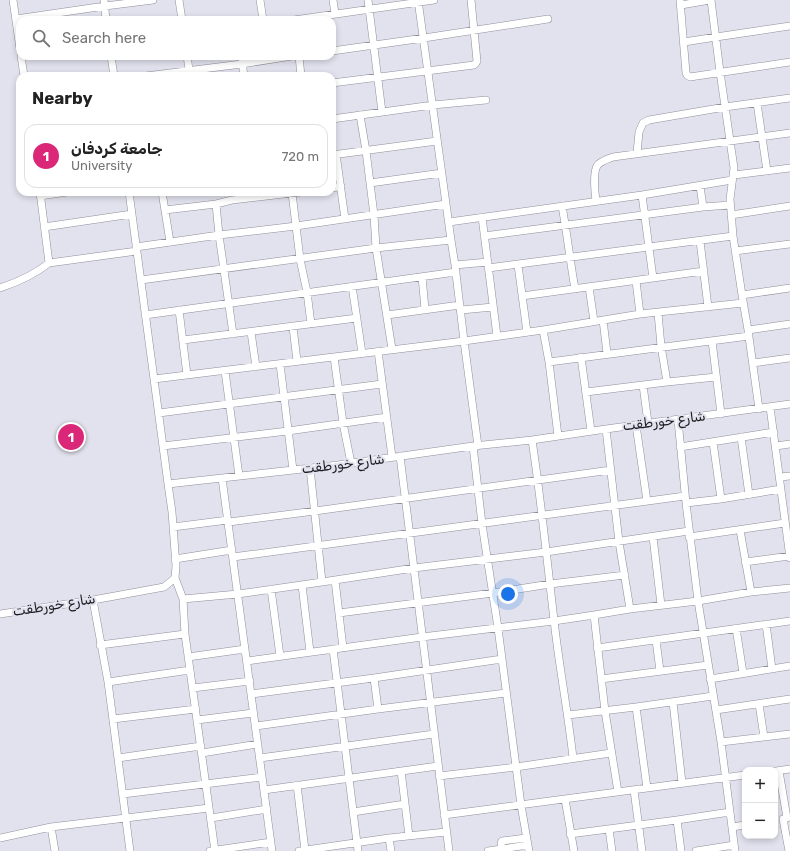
<!DOCTYPE html>
<meta charset="utf-8">
<style>
:root{--surface:#fff;--page:#f2f2f2;--text:#222;--muted:#767676;--line:#e0e0e0;--accent:#db2777}
body{margin:0;font-family:Rubik,Cairo,sans-serif;background:var(--page);color:var(--text)}
.controls{position:absolute;right:12px;bottom:12px;display:grid;overflow:hidden;border-radius:8px;box-shadow:0 2px 6px #0003}
.controls button{width:36px;height:36px;display:grid;place-items:center;padding:0;border:0;border-bottom:1px solid var(--line);background:var(--surface);color:var(--text);font:20px sans-serif}
.you{position:absolute;left:508px;top:594px;width:14px;height:14px;margin:-10px;border:3px solid #fff;border-radius:50%;background:#1a73e8;box-shadow:0 0 0 6px #1a73e833}
.badge{display:grid;place-items:center;width:26px;height:26px;border-radius:50%;background:var(--accent);color:#fff;font-size:13px;font-weight:700}
.pin{position:absolute;translate:-50% -50%;border:2px solid #fff;box-shadow:0 1px 4px #0006}
.list{margin:0;padding:0;list-style:none}
h2{display:flex;justify-content:space-between;align-items:center;height:52px;margin:0;padding:0 16px;font-size:17px}
h2 small{font-size:13px;font-weight:400;color:var(--muted)}
.list li{display:grid;grid-template-columns:26px 1fr auto;gap:12px;align-items:center;box-sizing:border-box;height:64px;margin:0 8px 8px;padding:0 8px;border:1px solid var(--line);border-radius:12px}
.list b{display:block;font-size:15px;white-space:nowrap}
.list p{margin:0;font-size:13px;white-space:nowrap;color:var(--muted)}
.list em{font-size:13px;font-style:normal;color:var(--muted)}
.icon{flex:none;width:22px;height:22px;fill:none;stroke:currentColor;stroke-width:2;stroke-linecap:round;stroke-linejoin:round}
.map{position:relative;flex:none;width:790px;height:851px;overflow:hidden}
.search{position:absolute;background:var(--surface);box-shadow:0 2px 6px #0003;left:16px;top:16px;width:320px;height:44px;display:flex;align-items:center;gap:10px;box-sizing:border-box;padding:0 14px;border-radius:12px;color:var(--muted);font-size:15px}
.panel{position:absolute;background:var(--surface);box-shadow:0 2px 6px #0003;left:16px;top:72px;width:320px;height:124px;border-radius:12px}
.map>svg:first-child{display:block}
</style>
<div class="map">
<svg width="790" height="851" viewBox="0 0 790 851">
<rect width="100%" height="100%" fill="#e1e2ed"/>
<g fill="none" stroke-linecap="round" stroke-linejoin="round">
<defs>
<path id="minor" d="M 13,0 L 20,49
M 104,0 L 106,20
M 179,0 L 182,20
M 260,0 L 263,20
M 333,0 L 335,14
M 368,0 L 382,112
M 418,0 L 451,240 L 455,265 L 464,341 L 478,446
M 680,0 L 686,73 L 687,75 L 690,77 L 790,62
M 711,0 L 720,72 L 734,168 L 730,199 L 733,236 L 742,295 L 748,330 L 759,409
M 681,5 L 710,0
M 16,19 L 105,6 L 153,0
M 294,20 L 434,0
M 684,42 L 716,37 L 790,26
M 332,51 L 424,38 L 548,19
M 21,56 L 24,76
M 111,56 L 114,76
M 187,56 L 190,76
M 299,56 L 301,76
M 242,62 L 244,76
M 146,76 L 242,64 L 292,56
M 332,83 L 474,65 L 476,63 L 477,61 L 471,0
M 757,103 L 767,171
M 360,115 L 366,151 L 374,215 L 376,248 L 392,349
M 332,119 L 433,105 L 486,100
M 637,153 L 639,132 L 643,123 L 649,120 L 725,107 L 790,98
M 336,154 L 345,219
M 332,155 L 437,141
M 734,175 L 790,168
M 370,183 L 442,173
M 700,186 L 703,207
M 332,188 L 341,186
M 40,192 L 49,263
M 129,192 L 168,484
M 162,192 L 170,242
M 292,193 L 300,259 L 307,292 L 311,324
M 642,195 L 653,278
M 40,196 L 67,192
M 596,201 C 595,193 593,173 597,166 C 600,161 608,159 613,157 L 790,133
M 216,204 L 219,235 L 233,334
M 562,206 C 567,233 570,261 575,289
M 165,210 L 216,204 L 232,200 L 301,192
M 731,215 L 790,206
M 482,217 L 497,336
M 449,222 L 642,195 L 732,180
M 44,227 L 132,214
M 484,236 L 703,207 L 730,205
M 700,241 L 708,307
M 136,247 L 219,235 L 296,226 L 446,204
M 735,251 L 790,244
M 455,265 L 488,262
M 518,265 L 527,332
M 488,268 L 733,236
M 422,277 L 425,309
M 141,280 L 376,248 L 451,240
M 636,281 L 640,314
M 352,286 L 362,353
M 589,287 L 594,321
M 0,288 C 18,282 34,275 49,263 L 137,251
M 742,295 L 790,288
M 522,296 L 704,271
M 179,310 L 187,375
M 461,310 L 493,307
M 658,313 L 661,346 L 667,382
M 145,315 L 456,272
M 387,315 L 460,305
M 603,320 L 607,353
M 293,327 L 297,361
M 543,330 L 549,362 L 558,436
M 748,330 L 790,324
M 251,332 L 256,367
M 183,340 L 357,318
M 712,341 L 721,414
M 378,351 L 392,457
M 334,357 L 343,423 L 351,463
M 581,357 L 591,431
M 549,362 L 749,336
M 753,363 L 790,358
M 280,364 L 293,470
M 225,371 L 239,476
M 154,379 L 464,341 L 543,330 L 640,314 L 743,303
M 643,385 L 648,423
M 586,392 L 667,382 L 716,377
M 770,407 L 790,558
M 159,413 L 382,384
M 678,420 L 686,503 L 698,601 L 721,742 L 735,851
M 636,425 L 647,501
M 606,429 L 619,542 L 630,609
M 741,437 L 749,495
M 532,440 C 541,500 547,560 554,620 C 559,666 568,712 573,758
M 713,442 L 721,499
M 163,446 L 288,431 L 387,417
M 473,446 L 482,524 L 498,628 L 521,805 L 529,851
M 776,446 L 790,444
M 680,447 L 774,432
M 400,456 L 449,851
M 310,468 L 322,582
M 780,477 L 790,476
M 222,478 L 272,851
M 686,503 L 721,499 L 781,489
M 229,522 L 315,511 L 611,470
M 173,527 L 228,520
M 740,530 L 751,592
M 653,537 L 661,605
M 689,537 L 785,523
M 233,557 L 685,496
M 175,559 L 232,550
M 745,562 L 790,556
M 175,578 L 183,599 L 185,634 L 215,851
M 335,580 L 343,648
M 302,585 L 310,652
M 271,589 L 280,656
M 183,599 L 238,594 L 322,582 L 414,568 L 546,552 L 689,531
M 93,600 L 108,682 L 130,851
M 339,613 L 493,593 L 550,584 L 625,575
M 0,614 L 93,600 L 164,587 L 175,578 L 176,566 L 172,512 L 168,484 L 338,465 L 473,446 L 532,440 L 606,429 L 790,404
M 594,615 L 605,711 L 618,792
M 766,624 L 772,669
M 736,628 L 743,673
M 656,640 L 660,671
M 100,645 L 185,634
M 597,648 L 790,621
M 333,649 L 358,851
M 188,657 L 245,649
M 247,661 L 422,637 L 554,621 L 594,615 L 630,609 L 698,601 L 751,592 L 790,588
M 374,678 L 378,709
M 601,679 L 708,665
M 710,679 L 790,666
M 108,682 L 190,670
M 193,688 L 250,681
M 251,694 L 374,678 L 502,659
M 673,702 L 682,783
M 759,704 L 764,737
M 636,707 L 647,788
M 716,710 L 790,699
M 568,715 L 636,707 L 713,696
M 113,719 L 196,709
M 197,720 L 253,713
M 256,726 L 378,709 L 506,693
M 721,742 L 790,734
M 202,753 L 258,744
M 118,758 L 201,746
M 260,758 L 434,734
M 401,771 L 409,836
M 776,771 L 790,769
M 779,771 L 787,818
M 439,776 L 516,767 L 611,753
M 297,785 L 305,850
M 264,790 L 438,766
M 634,790 L 642,851
M 123,794 L 262,777
M 565,799 L 574,851
M 353,812 L 405,804
M 444,815 L 745,775
M 211,818 L 267,809
M 783,819 L 789,851
M 677,820 L 681,851
M 51,827 L 55,851
M 732,827 L 745,825
M 609,829 L 612,851
M 570,834 L 677,820 L 730,812
M 0,838 L 51,827 L 209,808
M 389,838 L 391,851
M 502,849 L 501,843 L 502,841 L 526,838
M 210,851 L 271,842
M 299,851 L 389,838 L 446,832
M 488,851 L 528,845
M 696,851 L 734,845"/>
</defs>
<!-- minor casing -->
<use href="#minor" stroke="#8f8f9a" stroke-width="8"/>
<!-- minor -->
<use href="#minor" stroke="#fff" stroke-width="7"/>
</g>
<g text-anchor="middle" dominant-baseline="central" stroke-width="4" stroke-linejoin="round" paint-order="stroke">
<!-- street labels -->
<g font-size="14" fill="#1d1d21" stroke="#e1e2ed">
<text transform="translate(664 421) rotate(-7)">شارع خورطقت</text>
<text transform="translate(343 464) rotate(-7)">شارع خورطقت</text>
<text transform="translate(54 605) rotate(-9)">شارع خورطقت</text>
</g>
</g>
</svg>
<div class="controls">
<button>+</button>
<button>−</button>
</div>
<div class="you"></div>
<div class="pin badge" style="left:71px;top:437px">1</div>
<div class="search"><svg class="icon" aria-label="search" viewBox="0 0 24 24"><circle cx="10" cy="10" r="6"/><path d="M15 15l6 6"/></svg>Search here</div>
<section class="panel">
<h2>Nearby<small></small></h2>
<ul class="list">
<li><span class="badge">1</span><div><b>جامعة كردفان</b><p>University</p></div><em>720 m</em></li>
</ul>
</section>
</div>
